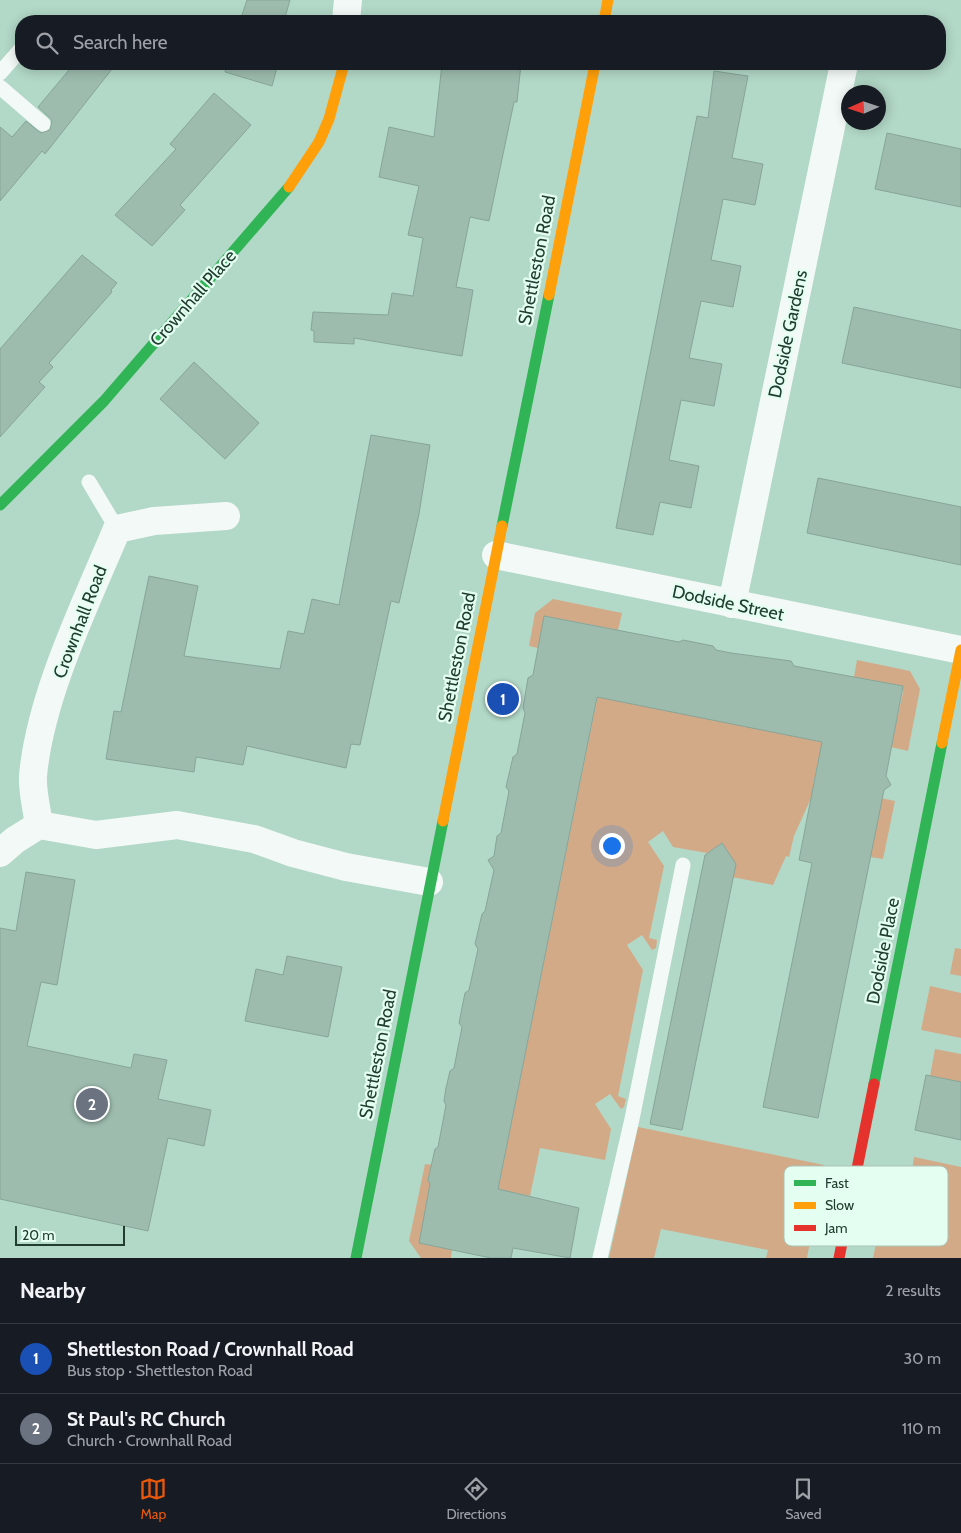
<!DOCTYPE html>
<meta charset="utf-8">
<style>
:root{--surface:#171b24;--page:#242831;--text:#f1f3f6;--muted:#9ea1a6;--line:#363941;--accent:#ea580c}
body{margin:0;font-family:Cabin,sans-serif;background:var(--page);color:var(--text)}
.compass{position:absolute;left:841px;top:85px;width:45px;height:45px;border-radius:50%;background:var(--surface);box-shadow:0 2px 12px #0003;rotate:267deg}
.scale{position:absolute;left:15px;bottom:12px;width:110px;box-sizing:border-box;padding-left:5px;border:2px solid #203d30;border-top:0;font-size:14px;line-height:18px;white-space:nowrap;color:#203d30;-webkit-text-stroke:4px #e4fff1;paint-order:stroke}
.you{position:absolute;left:611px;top:845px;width:18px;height:18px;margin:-12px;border:4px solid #fff;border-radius:50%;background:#1a73e8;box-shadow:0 0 0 8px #1a73e833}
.badge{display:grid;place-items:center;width:32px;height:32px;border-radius:50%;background:var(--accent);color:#fff;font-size:16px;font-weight:700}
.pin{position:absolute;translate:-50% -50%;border:2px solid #fff;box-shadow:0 1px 5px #0006}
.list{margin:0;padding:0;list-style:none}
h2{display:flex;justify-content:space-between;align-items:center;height:65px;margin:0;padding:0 20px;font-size:21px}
h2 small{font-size:16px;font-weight:400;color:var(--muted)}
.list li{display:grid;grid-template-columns:32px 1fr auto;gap:15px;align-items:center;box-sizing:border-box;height:70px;padding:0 20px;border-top:1px solid var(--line)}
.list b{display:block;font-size:19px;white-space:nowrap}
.list p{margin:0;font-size:16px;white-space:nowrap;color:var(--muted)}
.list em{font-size:16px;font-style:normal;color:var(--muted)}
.icon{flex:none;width:28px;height:28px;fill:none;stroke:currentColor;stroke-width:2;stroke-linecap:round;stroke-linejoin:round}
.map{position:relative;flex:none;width:961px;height:1258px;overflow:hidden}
.search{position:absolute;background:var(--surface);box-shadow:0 2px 12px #0003;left:15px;right:15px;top:15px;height:55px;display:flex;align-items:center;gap:12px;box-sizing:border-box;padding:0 18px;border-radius:20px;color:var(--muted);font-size:19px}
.sheet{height:205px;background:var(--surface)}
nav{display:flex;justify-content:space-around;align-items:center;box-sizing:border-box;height:70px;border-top:1px solid var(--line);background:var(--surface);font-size:14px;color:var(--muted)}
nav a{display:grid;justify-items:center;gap:2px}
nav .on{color:var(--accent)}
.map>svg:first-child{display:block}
</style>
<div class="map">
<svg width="961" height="1258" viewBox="0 0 961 1258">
<rect width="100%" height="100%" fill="#b2d8c7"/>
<!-- green -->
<path fill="#d3aa88" d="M 553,599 L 622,613 L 618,630 L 561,619 L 541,632 L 538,648 L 529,646 L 535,613 Z
M 857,660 L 910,671 L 920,689 L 908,751 L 891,747 L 903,692 L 899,686 L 854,677 Z
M 599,689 L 826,742 L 822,761 L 818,761 L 813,786 L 816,787 L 794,836 L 789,857 L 786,856 L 773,885 L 732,877 L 732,858 L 722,843 L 707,853 L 673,847 L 663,831 L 648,842 L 664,866 L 649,938 L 657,940 L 656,948 L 652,950 L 642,935 L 627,945 L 643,970 L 618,1096 L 626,1099 L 624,1107 L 621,1109 L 610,1094 L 595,1104 L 611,1129 L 605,1160 L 540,1148 L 530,1196 L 498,1189 Z
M 881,798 L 895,801 L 883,859 L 870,857 Z
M 955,948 L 961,949 L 961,976 L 950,974 Z
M 930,986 L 961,993 L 961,1038 L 921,1030 Z
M 935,1049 L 961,1054 L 961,1082 L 930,1076 Z
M 638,1127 L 824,1165 L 807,1258 L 766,1258 L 768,1250 L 661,1229 L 654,1258 L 609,1258 Z
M 914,1157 L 961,1167 L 961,1258 L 873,1258 L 889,1180 L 910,1183 Z
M 425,1164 L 434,1165 L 430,1171 L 428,1179 L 452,1249 L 451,1258 L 421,1258 L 409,1241 Z"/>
<!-- building -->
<path fill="#9dbcae" stroke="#87a598" d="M 247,0 L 290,0 L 284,21 L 240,21 Z
M 74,64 L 116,64 L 45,154 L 42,151 L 0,201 L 0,127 L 12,137 L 26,121 L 41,133 L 50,130 L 52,120 L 38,107 Z
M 227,64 L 278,64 L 272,86 L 225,72 Z
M 442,64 L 521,64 L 517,102 L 514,102 L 489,221 L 470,217 L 456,287 L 473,290 L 462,356 L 354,338 L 354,344 L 314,342 L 314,331 L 311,330 L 313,312 L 388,315 L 392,293 L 413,296 L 423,238 L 408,235 L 419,186 L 379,177 L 389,127 L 434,137 Z
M 714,71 L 748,76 L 732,158 L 763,164 L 755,205 L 723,199 L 711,260 L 741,266 L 733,307 L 701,301 L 689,358 L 722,364 L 714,406 L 681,400 L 669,460 L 699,466 L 691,508 L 660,502 L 653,535 L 616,528 L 697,116 L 708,118 Z
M 214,93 L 251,125 L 180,205 L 185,210 L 152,246 L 115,215 L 176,149 L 170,144 Z
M 887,133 L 961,149 L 961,207 L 875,189 Z
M 82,255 L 117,283 L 111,290 L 112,292 L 49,363 L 53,367 L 39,382 L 45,387 L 0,437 L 0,349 Z
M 854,307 L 961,330 L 961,388 L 842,363 Z
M 194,362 L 259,423 L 225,459 L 160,399 Z
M 371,435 L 430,445 L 419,514 L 399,603 L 391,601 L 360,745 L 351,744 L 346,768 L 247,746 L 243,765 L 196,757 L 194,772 L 106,759 L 114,711 L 121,712 L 149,576 L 198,586 L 184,656 L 280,669 L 288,631 L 304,634 L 312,599 L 339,605 Z
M 818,478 L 961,507 L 961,565 L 807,533 Z
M 544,616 L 679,642 L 683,640 L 713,646 L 716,650 L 731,653 L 791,661 L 794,666 L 903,686 L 886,776 L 891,785 L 884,790 L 818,1118 L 763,1107 L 812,863 L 799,860 L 822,742 L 597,697 L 498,1189 L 579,1208 L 570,1258 L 513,1248 L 511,1258 L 491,1258 L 419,1243 L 430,1184 L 428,1180 L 435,1149 L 438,1147 L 446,1105 L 444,1101 L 446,1088 L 450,1071 L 454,1068 L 462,1027 L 459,1023 L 465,993 L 469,990 L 478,949 L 475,944 L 482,914 L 485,911 L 494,870 L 488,860 L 494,856 L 497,836 L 501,833 L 509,791 L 506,787 L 513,757 L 517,754 L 525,713 L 523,708 L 528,678 L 533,675 Z
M 722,843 L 736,864 L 682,1130 L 650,1124 L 705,855 Z
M 26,872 L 75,880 L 57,985 L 41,982 L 27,1046 L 131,1068 L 134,1054 L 167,1060 L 158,1099 L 211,1110 L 204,1146 L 168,1138 L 148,1231 L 0,1199 L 0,928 L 16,931 Z
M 287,956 L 342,967 L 328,1037 L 245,1021 L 256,969 L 283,975 Z
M 926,1075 L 961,1082 L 961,1140 L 915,1130 Z"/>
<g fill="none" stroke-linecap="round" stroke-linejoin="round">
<!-- lane -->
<path stroke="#f3f9f7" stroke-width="15" d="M 0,73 L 21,49
M 0,87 L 43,124
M 89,482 L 117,529
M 600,1258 L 632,1119 L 683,865"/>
<!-- street -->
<path stroke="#f3f9f7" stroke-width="28" d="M 346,21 L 348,0
M 496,555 L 961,650
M 732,604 L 844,64
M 39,825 C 37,810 32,791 33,776 C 40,696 86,603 117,529 L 154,521 L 226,516
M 0,853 L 15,840 L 39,825 L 96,835 L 177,825 L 254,839 L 293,853 L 346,867 L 429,882"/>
<!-- fast -->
<path stroke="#30b455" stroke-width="11" d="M 0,505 L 104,401 L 289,187
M 502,526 L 549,295
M 874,1084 L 942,743
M 356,1258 L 443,821"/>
<!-- slow -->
<path stroke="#ff9f0a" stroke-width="11" d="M 604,21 L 608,0
M 289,187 L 319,142 L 329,119 L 344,64
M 549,295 L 595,64
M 942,743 L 961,650
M 443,821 L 502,526"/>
<!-- jam -->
<path stroke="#e5322d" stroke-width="11" d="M 839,1258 L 874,1084"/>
</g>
<g text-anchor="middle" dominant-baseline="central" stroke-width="4.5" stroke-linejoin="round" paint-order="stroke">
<!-- street labels -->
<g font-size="18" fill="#203d30" stroke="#e4fff1">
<text transform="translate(537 260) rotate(-79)">Shettleston Road</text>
<text transform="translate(193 298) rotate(-49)">Crownhall Place</text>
<text transform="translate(788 334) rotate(-78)">Dodside Gardens</text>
<text transform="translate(728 603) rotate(12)">Dodside Street</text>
<text transform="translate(80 622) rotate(-69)">Crownhall Road</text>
<text transform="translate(457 657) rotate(-79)">Shettleston Road</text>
<text transform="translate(883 951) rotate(-79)">Dodside Place</text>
<text transform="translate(378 1054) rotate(-79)">Shettleston Road</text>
</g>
</g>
<!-- legend -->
<rect x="784" y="1166" width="164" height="80" rx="8" fill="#e4fff1" stroke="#a9c5b7" stroke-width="1"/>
<rect x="794" y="1180" width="22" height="6" fill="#30b455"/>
<rect x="794" y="1202" width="22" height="7" fill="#ff9f0a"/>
<rect x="794" y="1225" width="22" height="6" fill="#e5322d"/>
<g font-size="14" fill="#203d30">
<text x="825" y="1188">Fast</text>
<text x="825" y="1210">Slow</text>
<text x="825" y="1233">Jam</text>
</g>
</svg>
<svg class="compass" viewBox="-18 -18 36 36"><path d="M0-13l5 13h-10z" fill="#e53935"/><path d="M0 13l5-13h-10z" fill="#9ea1a6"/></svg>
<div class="scale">20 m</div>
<div class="you"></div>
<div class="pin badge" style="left:503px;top:699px;background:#1a4fb4">1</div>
<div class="pin badge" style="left:92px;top:1104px;background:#6b7280">2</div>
<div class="search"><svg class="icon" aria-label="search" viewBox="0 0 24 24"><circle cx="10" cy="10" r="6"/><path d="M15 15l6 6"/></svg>Search here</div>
</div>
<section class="sheet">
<h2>Nearby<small>2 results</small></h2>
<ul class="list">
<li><span class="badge" style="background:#1a4fb4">1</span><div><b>Shettleston Road / Crownhall Road</b><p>Bus stop · Shettleston Road</p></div><em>30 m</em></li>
<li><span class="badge" style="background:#6b7280">2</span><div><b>St Paul's RC Church</b><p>Church · Crownhall Road</p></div><em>110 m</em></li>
</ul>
</section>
<nav>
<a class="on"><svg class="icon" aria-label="map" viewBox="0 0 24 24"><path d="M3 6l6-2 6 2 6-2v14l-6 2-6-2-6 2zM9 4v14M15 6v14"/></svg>Map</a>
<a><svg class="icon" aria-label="directions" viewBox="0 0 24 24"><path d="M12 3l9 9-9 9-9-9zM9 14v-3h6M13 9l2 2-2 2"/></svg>Directions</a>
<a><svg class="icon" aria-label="saved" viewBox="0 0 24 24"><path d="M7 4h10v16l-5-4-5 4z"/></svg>Saved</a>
</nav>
